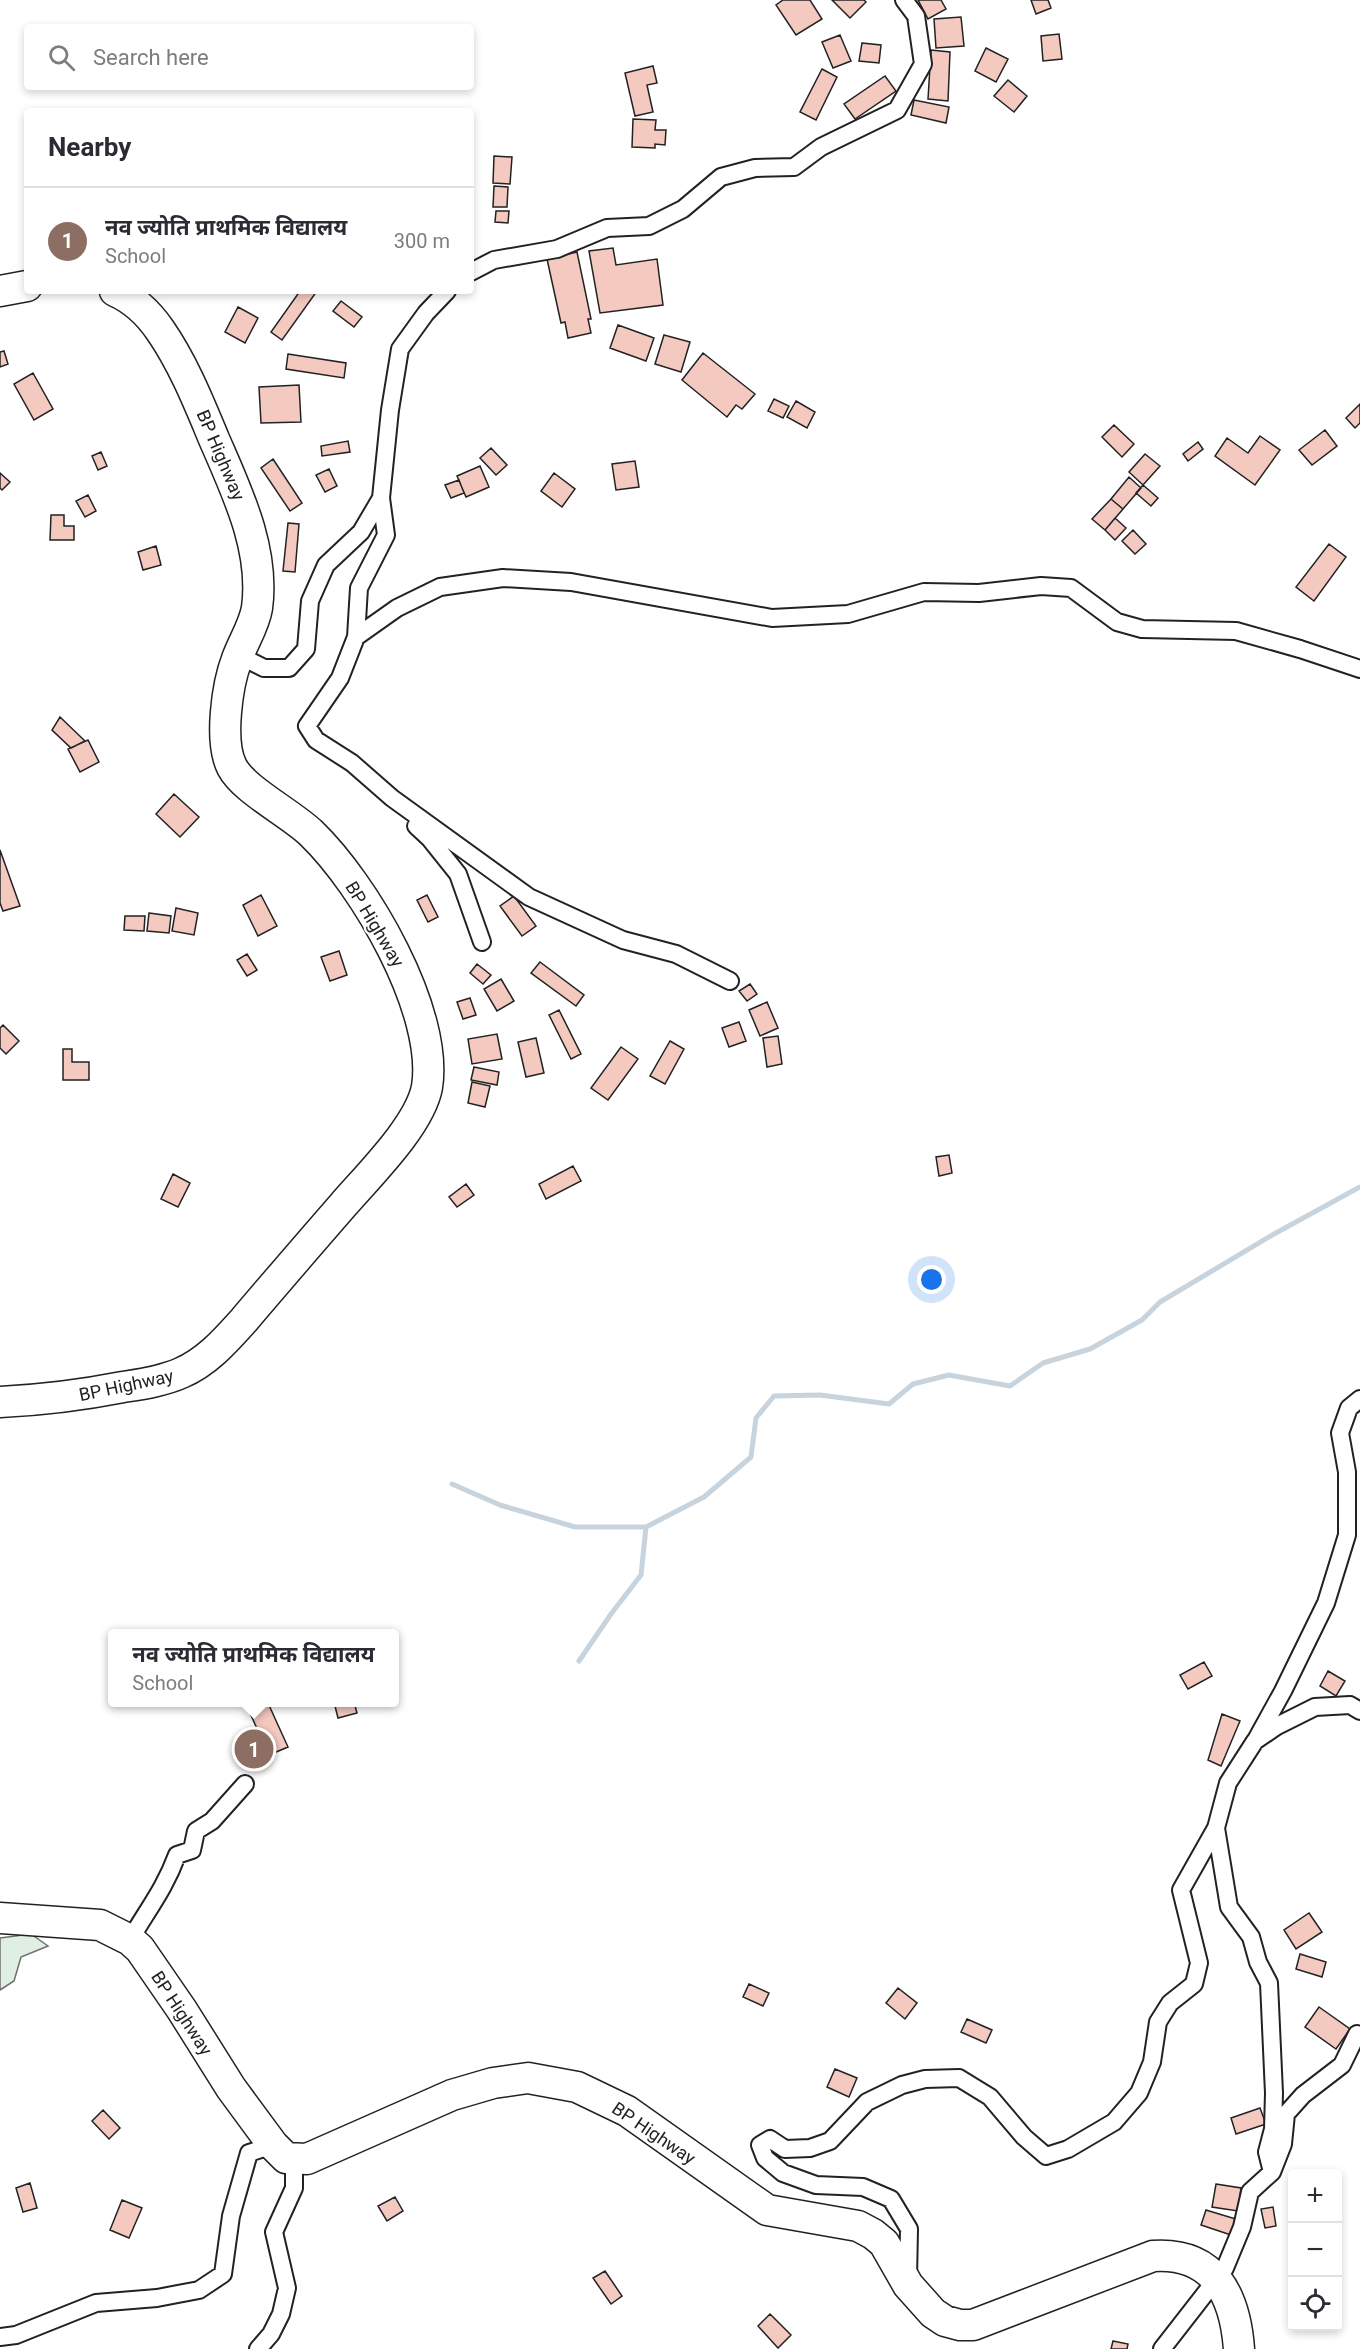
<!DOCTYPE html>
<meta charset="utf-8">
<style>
:root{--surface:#fff;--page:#f7f7f7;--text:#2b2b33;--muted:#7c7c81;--line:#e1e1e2;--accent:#111827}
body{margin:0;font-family:Roboto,"Noto Sans Devanagari",sans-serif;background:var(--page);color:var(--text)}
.controls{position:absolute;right:18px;bottom:18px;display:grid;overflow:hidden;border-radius:6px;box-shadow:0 3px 9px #0003}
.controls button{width:54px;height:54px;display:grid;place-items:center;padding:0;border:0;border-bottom:2px solid var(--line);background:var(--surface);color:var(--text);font:30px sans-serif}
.you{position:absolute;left:932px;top:1280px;width:21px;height:21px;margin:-15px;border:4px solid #fff;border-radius:50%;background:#1a73e8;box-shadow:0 0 0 9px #1a73e833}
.badge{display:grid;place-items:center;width:39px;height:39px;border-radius:50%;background:var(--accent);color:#fff;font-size:20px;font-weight:700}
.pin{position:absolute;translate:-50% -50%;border:3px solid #fff;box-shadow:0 2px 6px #0006}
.popup{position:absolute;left:108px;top:1629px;width:291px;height:78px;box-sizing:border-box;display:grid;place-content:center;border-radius:6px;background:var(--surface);filter:drop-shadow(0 2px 4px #0005);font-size:20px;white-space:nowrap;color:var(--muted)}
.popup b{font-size:22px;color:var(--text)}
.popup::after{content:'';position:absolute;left:50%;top:100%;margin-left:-12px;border:12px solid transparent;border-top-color:var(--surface)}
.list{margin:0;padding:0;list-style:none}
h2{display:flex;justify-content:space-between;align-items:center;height:78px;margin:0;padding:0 24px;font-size:26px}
h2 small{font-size:20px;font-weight:400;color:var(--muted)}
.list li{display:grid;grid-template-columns:39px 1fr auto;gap:18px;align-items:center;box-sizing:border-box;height:108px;padding:0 24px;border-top:2px solid var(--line)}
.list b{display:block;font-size:22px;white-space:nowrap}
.list p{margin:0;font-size:20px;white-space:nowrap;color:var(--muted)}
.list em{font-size:20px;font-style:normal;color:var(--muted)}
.icon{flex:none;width:33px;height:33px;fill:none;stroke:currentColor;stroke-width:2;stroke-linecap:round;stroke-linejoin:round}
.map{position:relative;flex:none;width:1360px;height:2349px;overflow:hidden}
.search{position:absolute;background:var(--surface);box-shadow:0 3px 9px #0003;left:24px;top:24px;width:450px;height:66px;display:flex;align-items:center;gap:15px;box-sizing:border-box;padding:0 21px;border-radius:6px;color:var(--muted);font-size:22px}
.panel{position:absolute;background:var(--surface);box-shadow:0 3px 9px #0003;left:24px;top:108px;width:450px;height:186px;border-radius:6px}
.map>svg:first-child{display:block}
</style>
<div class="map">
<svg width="1360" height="2349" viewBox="0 0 1360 2349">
<rect width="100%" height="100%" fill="#fff"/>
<!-- green -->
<path fill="#e0efe3" stroke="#6f6f6f" stroke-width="1.5" d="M 31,1934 L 48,1946 L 21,1957 L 14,1981 L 0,1990 L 0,1938 Z"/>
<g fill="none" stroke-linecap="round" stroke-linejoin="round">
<!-- stream -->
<path stroke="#c7d3dd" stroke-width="5" d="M 452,1484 L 500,1505 L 575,1527 L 646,1527 L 704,1497 L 751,1457 L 756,1418 L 774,1396 L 820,1395 L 889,1404 L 913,1384 L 949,1375 L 1010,1386 L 1043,1363 L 1090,1349 L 1142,1320 L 1160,1302 L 1274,1234 L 1360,1187
M 579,1661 L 611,1614 L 641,1575 L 646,1527"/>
</g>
<!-- building -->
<path fill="#f3c9c0" stroke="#222" stroke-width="1.5" d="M 783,0 L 810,0 L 822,19 L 796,35 L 776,5 Z
M 832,0 L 864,0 L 866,2 L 850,18 Z
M 918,0 L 941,0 L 946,9 L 928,19 Z
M 1031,0 L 1048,0 L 1051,8 L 1036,14 Z
M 961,17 L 964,46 L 936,48 L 934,19 Z
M 1059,34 L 1062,59 L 1043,61 L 1041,36 Z
M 840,35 L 851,61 L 833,68 L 822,42 Z
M 862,43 L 881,45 L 879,63 L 859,61 Z
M 986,48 L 1008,59 L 996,82 L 975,71 Z
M 931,50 L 950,52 L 948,101 L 928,99 Z
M 653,66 L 657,83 L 647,85 L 653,112 L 635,116 L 625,73 Z
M 822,69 L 837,77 L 816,120 L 800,112 Z
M 885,76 L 896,91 L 855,119 L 844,104 Z
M 1008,80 L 1027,96 L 1014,112 L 994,96 Z
M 914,100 L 949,107 L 946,123 L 911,115 Z
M 633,119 L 656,120 L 655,130 L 666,130 L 665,145 L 655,144 L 655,148 L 632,147 Z
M 494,156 L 512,157 L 510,184 L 493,183 Z
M 494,186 L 508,187 L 507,207 L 493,207 Z
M 496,211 L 509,211 L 508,223 L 495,222 Z
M 613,248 L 616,265 L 657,259 L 663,305 L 600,313 L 589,251 Z
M 577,252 L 591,319 L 588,319 L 591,333 L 568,338 L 565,322 L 561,323 L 547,259 Z
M 300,291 L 317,291 L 282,340 L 271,332 Z
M 341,301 L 362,317 L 354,327 L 333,311 Z
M 238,307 L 258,318 L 245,343 L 225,332 Z
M 618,325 L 654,338 L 646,361 L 610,348 Z
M 664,335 L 690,342 L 681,372 L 655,364 Z
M 4,351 L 8,364 L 0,367 L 0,352 Z
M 703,353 L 755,394 L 742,409 L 736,405 L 727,417 L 682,380 Z
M 288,354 L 346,363 L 344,378 L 286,369 Z
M 33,373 L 53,409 L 34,420 L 14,384 Z
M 299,385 L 301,422 L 261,423 L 259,387 Z
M 774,399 L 789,406 L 783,418 L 768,411 Z
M 796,401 L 815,412 L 807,428 L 787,417 Z
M 1360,404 L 1360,423 L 1355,428 L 1346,418 Z
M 1114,425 L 1134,444 L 1122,457 L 1102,437 Z
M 1325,430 L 1337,446 L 1312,465 L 1299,450 Z
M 1260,436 L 1280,450 L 1255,485 L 1215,456 L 1227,438 L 1248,453 Z
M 348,441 L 350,452 L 322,456 L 321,446 Z
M 1198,442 L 1203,449 L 1188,461 L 1183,454 Z
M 491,448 L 507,465 L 496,475 L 480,458 Z
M 101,452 L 107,466 L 98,470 L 92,456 Z
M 1145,454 L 1160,466 L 1143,485 L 1129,472 Z
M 273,459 L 302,503 L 290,511 L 261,468 Z
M 635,461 L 639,487 L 616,490 L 612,464 Z
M 480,466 L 489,487 L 466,497 L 457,476 Z
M 329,469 L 337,486 L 325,492 L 316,475 Z
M 0,473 L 10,482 L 2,490 L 0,488 Z
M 554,473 L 575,489 L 562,507 L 541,491 Z
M 1129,477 L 1141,488 L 1123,509 L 1111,499 Z
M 459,480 L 464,493 L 451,498 L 445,485 Z
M 1143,485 L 1158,498 L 1151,506 L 1136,493 Z
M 88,495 L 96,511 L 85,517 L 76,501 Z
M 1111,499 L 1123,509 L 1105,530 L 1092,519 Z
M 51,515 L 64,515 L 64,526 L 74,526 L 74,540 L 50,540 Z
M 1115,518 L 1126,528 L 1115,540 L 1105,530 Z
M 288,523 L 299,524 L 295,572 L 283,571 Z
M 1133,530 L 1146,544 L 1135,554 L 1122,541 Z
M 1329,544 L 1346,557 L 1314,601 L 1296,587 Z
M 156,546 L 161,565 L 143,570 L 138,552 Z
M 60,717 L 85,741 L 71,748 L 52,730 Z
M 88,740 L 99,762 L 80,772 L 68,749 Z
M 174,794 L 199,817 L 180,837 L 156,814 Z
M 0,850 L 20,906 L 3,911 L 0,903 Z
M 261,895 L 277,926 L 258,936 L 243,905 Z
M 427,895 L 438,917 L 428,922 L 417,900 Z
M 514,896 L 536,926 L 522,936 L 500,906 Z
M 176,908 L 198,913 L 194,935 L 172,931 Z
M 149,913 L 171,916 L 169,933 L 147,931 Z
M 125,916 L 145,916 L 144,931 L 124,930 Z
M 339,951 L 347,975 L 330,981 L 321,957 Z
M 247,954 L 257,970 L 247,976 L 237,960 Z
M 540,962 L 584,995 L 576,1006 L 531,973 Z
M 477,964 L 491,975 L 483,984 L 470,973 Z
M 501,979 L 514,1001 L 497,1011 L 484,989 Z
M 750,984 L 757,994 L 747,1001 L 739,991 Z
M 470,998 L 476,1015 L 463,1019 L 457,1002 Z
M 767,1002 L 778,1028 L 760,1036 L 749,1010 Z
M 559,1010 L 581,1054 L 571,1059 L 549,1015 Z
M 739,1022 L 746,1041 L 729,1047 L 722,1028 Z
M 3,1025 L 19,1041 L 6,1054 L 0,1048 L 0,1028 Z
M 497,1034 L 502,1059 L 472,1064 L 468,1039 Z
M 778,1036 L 782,1064 L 767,1067 L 763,1038 Z
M 536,1038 L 544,1073 L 526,1077 L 518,1042 Z
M 670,1041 L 684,1049 L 665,1084 L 650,1076 Z
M 621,1047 L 638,1059 L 608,1100 L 591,1088 Z
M 63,1049 L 72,1049 L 72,1062 L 89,1062 L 89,1080 L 63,1080 Z
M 474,1067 L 499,1072 L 497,1085 L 471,1080 Z
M 472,1082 L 490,1086 L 485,1107 L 468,1103 Z
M 949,1155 L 952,1173 L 939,1176 L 936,1157 Z
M 573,1166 L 581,1181 L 546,1199 L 539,1184 Z
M 173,1174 L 190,1183 L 178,1207 L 161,1199 Z
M 466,1184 L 474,1195 L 457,1207 L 449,1197 Z
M 1204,1662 L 1212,1676 L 1188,1689 L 1180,1675 Z
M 1328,1671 L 1345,1681 L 1336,1696 L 1320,1686 Z
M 334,1702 L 354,1702 L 357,1713 L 338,1718 Z
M 268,1703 L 288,1747 L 269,1755 L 249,1711 Z
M 1222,1714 L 1240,1721 L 1221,1766 L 1208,1760 Z
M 1309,1913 L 1322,1932 L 1296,1949 L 1284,1930 Z
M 1300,1954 L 1326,1962 L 1322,1977 L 1296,1969 Z
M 749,1984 L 769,1993 L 763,2006 L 743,1997 Z
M 898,1988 L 917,2003 L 905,2019 L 886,2003 Z
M 1319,2007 L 1350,2029 L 1336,2049 L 1305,2027 Z
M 967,2019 L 992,2030 L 986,2043 L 961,2032 Z
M 835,2069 L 857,2078 L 849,2097 L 827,2087 Z
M 1260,2108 L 1266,2124 L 1236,2134 L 1231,2118 Z
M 103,2110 L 120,2128 L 109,2139 L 92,2121 Z
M 30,2183 L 37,2208 L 23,2212 L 16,2188 Z
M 1216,2184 L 1241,2188 L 1238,2211 L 1212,2207 Z
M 395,2197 L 403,2211 L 387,2221 L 378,2206 Z
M 122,2200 L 142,2208 L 129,2238 L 110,2230 Z
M 1273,2207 L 1276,2226 L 1265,2228 L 1261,2209 Z
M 1206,2210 L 1239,2220 L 1234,2236 L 1201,2225 Z
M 605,2271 L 622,2296 L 611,2304 L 593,2278 Z
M 770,2314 L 791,2335 L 778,2348 L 758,2326 Z
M 1113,2341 L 1128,2344 L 1127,2349 L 1111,2349 Z"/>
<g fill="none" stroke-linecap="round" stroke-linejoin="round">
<defs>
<path id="street" d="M 471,272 L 494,260 L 557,249 L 607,228 L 649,226 L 683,209 L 721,177 L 755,168 L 794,167 L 821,147 L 897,110 L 923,64 L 916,16 L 904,0
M 381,498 L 386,535 L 359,588 L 356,637 L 340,678 L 307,726 L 316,740 L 352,763 L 392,798 L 529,897 L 623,940 L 676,954 L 730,981
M 356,637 L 397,608 L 440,587 L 503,578 L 571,582 L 772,618 L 848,614 L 924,592 L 979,593 L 1041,586 L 1071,588 L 1117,622 L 1142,629 L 1236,631 L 1300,649 L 1360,669
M 238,655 L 264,668 L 289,668 L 306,649 L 310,601 L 326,565 L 361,532 L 381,498 L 390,410 L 400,349 L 426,313 L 447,291
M 416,826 L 430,839 L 458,874 L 482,942
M 1257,1738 L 1283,1691 L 1326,1603 L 1347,1535 L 1347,1472 L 1340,1433 L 1349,1408 L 1360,1399
M 130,1940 C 148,1909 165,1888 177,1855 L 192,1850 L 196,1831 L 212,1821 L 245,1784
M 1272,2172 L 1283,2144 L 1286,2114 L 1303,2095 L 1342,2065 L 1357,2034
M 908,2278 L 909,2229 L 891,2199 L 863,2187 L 816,2185 L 783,2173 L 765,2158 L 760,2145 L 770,2139 L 785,2149 L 810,2148 L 830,2141 L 867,2102 L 902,2085 L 925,2079 L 959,2078 L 990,2097 L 1024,2137 L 1046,2156 L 1068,2149 L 1114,2122 L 1139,2093 L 1152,2062 L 1158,2022 L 1170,2003 L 1194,1984 L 1199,1963 L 1181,1890 L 1216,1828 L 1228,1783 L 1255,1741 L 1277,1726 L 1315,1707 L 1350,1705 L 1360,1711
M 0,2337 L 16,2335 L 96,2303 L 157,2298 L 199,2290 L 223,2274 L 231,2216 L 249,2153 L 273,2145
M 258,2349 L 271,2334 L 281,2314 L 287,2288 L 274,2232 L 294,2188 L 294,2160
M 1162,2349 L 1225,2268 L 1242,2227 L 1250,2192 L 1272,2172 L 1267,2152 L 1273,2129 L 1274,2093 L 1269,1983 L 1258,1962 L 1251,1937 L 1229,1907 L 1216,1828"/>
<path id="highway" d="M 0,291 L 27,286
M 0,1402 C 42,1400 82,1395 123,1387 C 142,1384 163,1381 181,1373 C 207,1362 226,1340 244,1320 C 277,1281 310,1243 343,1205 C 369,1175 420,1125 427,1087 C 439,1011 364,884 311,833 C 290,813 244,790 232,767 C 219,742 227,685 237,659 C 243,642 254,626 257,608 C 265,549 237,492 214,439 C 199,403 183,363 160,330 C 149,314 133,299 115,291
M 0,1918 L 100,1925 L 130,1940 L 140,1949 L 182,2010 L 231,2088 L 273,2145 L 286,2158 L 307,2159 L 452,2095 L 493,2083 L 528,2078 L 577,2087 L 627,2111 L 767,2210 L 858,2226 L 873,2234 L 884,2243 L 908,2285 L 933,2313 L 945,2321 L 960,2325 L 973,2325 L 1153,2256 C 1214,2252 1235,2295 1239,2349"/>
</defs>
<!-- street casing -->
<use href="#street" stroke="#222" stroke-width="20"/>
<!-- highway casing -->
<use href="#highway" stroke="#222" stroke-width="33"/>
<!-- street -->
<use href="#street" stroke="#fff" stroke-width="16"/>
<!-- highway -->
<use href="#highway" stroke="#fff" stroke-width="30"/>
</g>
<g text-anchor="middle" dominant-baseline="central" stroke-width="4.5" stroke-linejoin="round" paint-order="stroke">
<!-- street labels -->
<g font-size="18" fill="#222" stroke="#fff">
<text transform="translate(221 455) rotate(67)">BP Highway</text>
<text transform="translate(375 924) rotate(59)">BP Highway</text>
<text transform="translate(126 1385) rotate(-12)">BP Highway</text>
<text transform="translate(182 2013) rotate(57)">BP Highway</text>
<text transform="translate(654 2133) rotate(34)">BP Highway</text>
</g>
</g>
</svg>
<div class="controls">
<button>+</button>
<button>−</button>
<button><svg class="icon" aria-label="locate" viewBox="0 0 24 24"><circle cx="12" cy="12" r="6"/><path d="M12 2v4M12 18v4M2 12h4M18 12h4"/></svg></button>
</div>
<div class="you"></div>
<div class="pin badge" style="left:254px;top:1749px;background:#8d6e63">1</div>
<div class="popup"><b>नव ज्योति प्राथमिक विद्यालय</b>School</div>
<div class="search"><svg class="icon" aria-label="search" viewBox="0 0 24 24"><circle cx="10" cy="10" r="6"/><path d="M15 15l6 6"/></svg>Search here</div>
<section class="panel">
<h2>Nearby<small></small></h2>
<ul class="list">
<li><span class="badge" style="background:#8d6e63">1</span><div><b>नव ज्योति प्राथमिक विद्यालय</b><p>School</p></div><em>300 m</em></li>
</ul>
</section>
</div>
